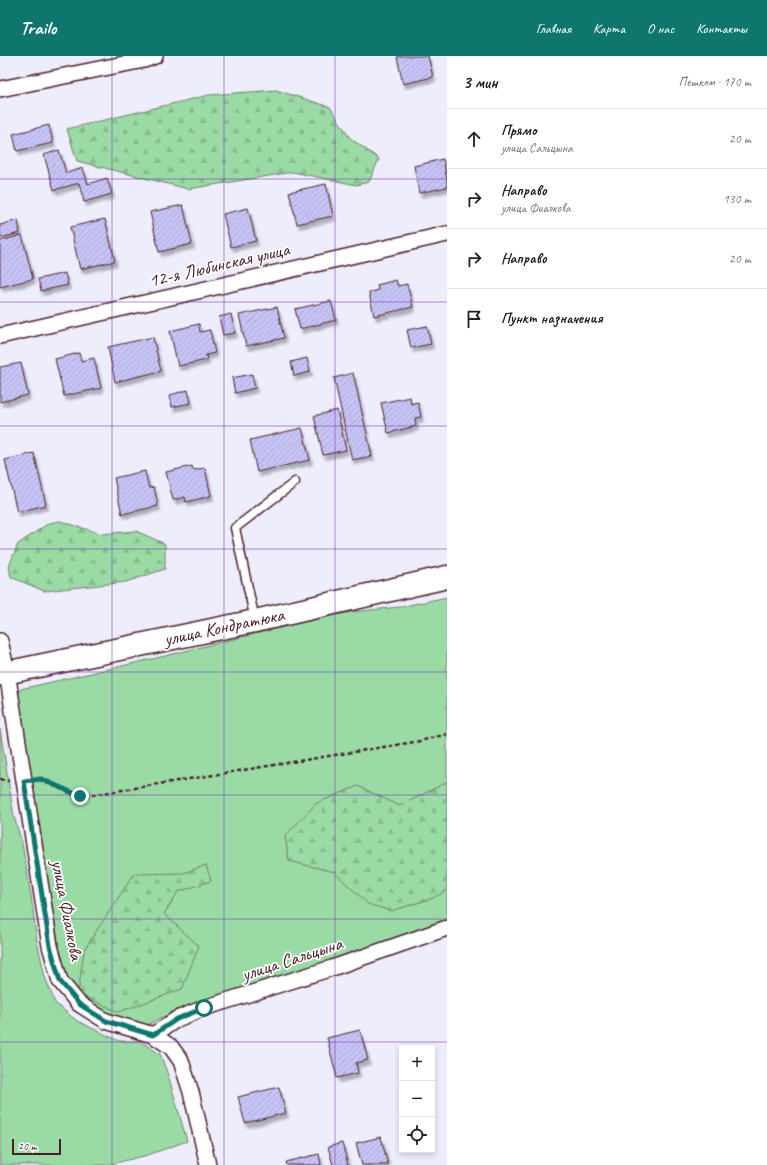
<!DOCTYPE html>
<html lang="ru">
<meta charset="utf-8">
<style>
:root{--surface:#fff;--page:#f2f2f2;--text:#202124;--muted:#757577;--line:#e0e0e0;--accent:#0f766e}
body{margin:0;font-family:Caveat,sans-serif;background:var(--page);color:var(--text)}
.controls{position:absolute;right:12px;bottom:12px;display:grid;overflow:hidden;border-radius:0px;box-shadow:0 2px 6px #0003}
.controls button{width:36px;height:36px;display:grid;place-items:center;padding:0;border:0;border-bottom:1px solid var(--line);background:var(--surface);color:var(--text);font:20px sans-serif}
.scale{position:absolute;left:12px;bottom:10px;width:49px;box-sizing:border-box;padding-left:4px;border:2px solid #4a1f2b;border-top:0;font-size:11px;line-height:14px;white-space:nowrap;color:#4a1f2b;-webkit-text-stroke:3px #fff;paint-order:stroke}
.stop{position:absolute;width:12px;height:12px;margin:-9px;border:3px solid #0f766e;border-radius:50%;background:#fff}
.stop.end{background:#0f766e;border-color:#fff;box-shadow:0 1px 4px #0008}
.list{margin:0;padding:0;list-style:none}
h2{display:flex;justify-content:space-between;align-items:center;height:52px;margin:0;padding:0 16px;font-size:17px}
h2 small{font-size:13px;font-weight:400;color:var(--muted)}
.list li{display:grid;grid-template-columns:26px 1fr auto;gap:12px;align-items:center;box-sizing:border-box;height:60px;padding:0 16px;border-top:1px solid var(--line)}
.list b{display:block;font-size:15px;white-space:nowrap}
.list p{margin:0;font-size:13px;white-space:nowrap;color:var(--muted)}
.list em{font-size:13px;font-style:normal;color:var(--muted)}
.icon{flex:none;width:22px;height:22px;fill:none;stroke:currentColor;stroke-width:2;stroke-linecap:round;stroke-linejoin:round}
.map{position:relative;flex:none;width:447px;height:1109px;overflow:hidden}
header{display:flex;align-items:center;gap:24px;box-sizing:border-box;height:56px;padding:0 20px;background:var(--accent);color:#fff}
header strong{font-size:19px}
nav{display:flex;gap:22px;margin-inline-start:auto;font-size:14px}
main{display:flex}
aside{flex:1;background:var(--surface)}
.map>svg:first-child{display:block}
</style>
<header>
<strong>Trailo</strong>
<nav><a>Главная</a><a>Карта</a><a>О нас</a><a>Контакты</a></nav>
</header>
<main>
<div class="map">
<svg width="447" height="1109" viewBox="0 0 447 1109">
<defs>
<pattern id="forest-firs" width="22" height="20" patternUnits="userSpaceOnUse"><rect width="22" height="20" fill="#9adba5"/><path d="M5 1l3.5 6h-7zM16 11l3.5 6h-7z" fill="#86bc8e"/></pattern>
<pattern id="building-hatch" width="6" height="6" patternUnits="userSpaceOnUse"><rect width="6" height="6" fill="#c6c4f6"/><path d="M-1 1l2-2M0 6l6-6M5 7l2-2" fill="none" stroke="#aca8d3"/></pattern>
<filter id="shadow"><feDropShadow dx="2.5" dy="4.5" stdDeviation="1" flood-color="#0004"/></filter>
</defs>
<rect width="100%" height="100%" fill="#eeedfc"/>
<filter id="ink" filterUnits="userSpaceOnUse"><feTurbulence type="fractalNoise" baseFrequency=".025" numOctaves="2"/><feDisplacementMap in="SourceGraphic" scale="8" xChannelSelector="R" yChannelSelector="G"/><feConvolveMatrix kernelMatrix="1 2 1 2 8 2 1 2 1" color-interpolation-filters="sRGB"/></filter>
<g filter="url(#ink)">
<!-- grass -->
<path fill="#9adba5" stroke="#727d68" d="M 447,541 L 447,863 L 328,905 L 221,939 L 160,962 L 144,971 L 102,957 L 80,944 L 65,924 L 16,644 L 21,633 L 161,601 L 299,567 L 351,556 L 400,551 Z
M 0,673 L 14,761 L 22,787 L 31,839 L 37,885 L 45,921 L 55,947 L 77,965 L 119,985 L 140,985 L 160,998 L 168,1019 L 187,1085 L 148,1099 L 107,1109 L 0,1109 Z"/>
<!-- forest -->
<path fill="url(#forest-firs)" stroke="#727d68" d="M 276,34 L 330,51 L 350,82 L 379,103 L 369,126 L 356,129 L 293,116 L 188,133 L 77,105 L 67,73 L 209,39 Z
M 60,465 L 102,478 L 136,475 L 165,488 L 165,513 L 126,526 L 44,535 L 11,521 L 9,510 L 18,488 L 49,467 Z
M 447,726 L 447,834 L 433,842 L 391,855 L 368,848 L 334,816 L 289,805 L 285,780 L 317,747 L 358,730 L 400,750 Z
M 206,809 L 211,825 L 178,836 L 164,858 L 199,890 L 182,933 L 119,956 L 78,938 L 84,894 L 134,818 L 184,817 Z"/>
<!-- building -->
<path fill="url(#building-hatch)" stroke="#4a1f2b" filter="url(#shadow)" d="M 401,0 L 428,0 L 433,21 L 403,28 L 397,1 Z
M 49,69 L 53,87 L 17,95 L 13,78 Z
M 59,94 L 66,117 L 83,112 L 88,128 L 107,122 L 112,138 L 84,146 L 79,127 L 54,134 L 44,99 Z
M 443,103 L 447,124 L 447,131 L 419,137 L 414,110 Z
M 326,128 L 333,160 L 297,168 L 289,136 Z
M 183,149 L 192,188 L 159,196 L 150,156 Z
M 248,152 L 256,185 L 231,191 L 223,158 Z
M 105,163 L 115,205 L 80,213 L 70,171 Z
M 18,164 L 20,177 L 0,182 L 0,169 Z
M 22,179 L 33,223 L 0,231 L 0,185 Z
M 65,217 L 68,229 L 41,235 L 38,223 Z
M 396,224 L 398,230 L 407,228 L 413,251 L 374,260 L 369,237 L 378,234 L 377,229 Z
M 331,245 L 336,264 L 300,273 L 295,253 Z
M 277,251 L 284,282 L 246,290 L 239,259 Z
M 231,258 L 235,277 L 223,279 L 219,261 Z
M 199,268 L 200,276 L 210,274 L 215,297 L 206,299 L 207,304 L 178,310 L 170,275 Z
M 427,270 L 431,288 L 411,292 L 407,274 Z
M 153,281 L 161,315 L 115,326 L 108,291 Z
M 79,297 L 81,305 L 94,302 L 101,332 L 64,340 L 55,303 Z
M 307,302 L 310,316 L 294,320 L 291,306 Z
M 21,307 L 28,339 L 0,346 L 0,311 Z
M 353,317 L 372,400 L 352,404 L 334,322 Z
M 252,318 L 255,332 L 235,337 L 232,322 Z
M 188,334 L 191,347 L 172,351 L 170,339 Z
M 410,341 L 411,348 L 418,346 L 421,361 L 415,362 L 416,370 L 388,377 L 381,347 Z
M 337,354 L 346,394 L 323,399 L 314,360 Z
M 302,372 L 310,404 L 257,416 L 250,384 Z
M 34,397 L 46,449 L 17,456 L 5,404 Z
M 192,410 L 193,414 L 205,412 L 211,440 L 186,446 L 185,441 L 173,444 L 166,416 Z
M 145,415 L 149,432 L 154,431 L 158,450 L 122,458 L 114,422 Z
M 360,974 L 368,1004 L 356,1007 L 358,1017 L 337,1022 L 327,982 Z
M 279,1031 L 286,1057 L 245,1067 L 238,1041 Z
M 381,1081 L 388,1109 L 362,1109 L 356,1087 Z
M 342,1087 L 348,1109 L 333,1109 L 328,1091 Z
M 319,1098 L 321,1109 L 287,1109 L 286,1106 Z"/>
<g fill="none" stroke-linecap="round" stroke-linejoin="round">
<defs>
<path id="lane" d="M 255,564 L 235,472 L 295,426"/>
<path id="street" d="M 0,33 L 144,4 L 155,0
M 0,280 L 447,178
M 0,585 L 7,616 L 50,890 L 60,925 L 79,948 L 106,965 L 153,979 L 171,991 L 181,1005 L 191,1036 L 208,1109
M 153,979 L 177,963 L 204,952 L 332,912 L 447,872"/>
<path id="primary" d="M 0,618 L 255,565 L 447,521"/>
</defs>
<!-- lane casing -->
<use href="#lane" stroke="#4a1f2b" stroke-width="11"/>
<!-- street casing -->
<use href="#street" stroke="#4a1f2b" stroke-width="18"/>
<!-- primary casing -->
<use href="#primary" stroke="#4a1f2b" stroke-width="25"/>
<!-- path -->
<path stroke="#4a1f2b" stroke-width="2.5" stroke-dasharray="4 3" stroke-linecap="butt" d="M 0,723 L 9,725
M 40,723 L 80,741 L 420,685 L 447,678"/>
<!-- lane -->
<use href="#lane" stroke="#fff" stroke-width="8"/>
<!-- street -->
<use href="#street" stroke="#fff" stroke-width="15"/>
<!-- primary -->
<use href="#primary" stroke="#fff" stroke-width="22"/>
</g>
</g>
<g fill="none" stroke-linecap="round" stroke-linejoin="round" filter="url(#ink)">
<!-- route -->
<path stroke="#0f766e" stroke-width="5" d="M 80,740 L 41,723 L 24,725 L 50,890 L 60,925 L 79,948 L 106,965 L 153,979 L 177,963 L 204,952"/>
</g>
<!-- grid -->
<path fill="none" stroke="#7b2cbf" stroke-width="1" stroke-opacity="0.55" d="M 112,0 L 112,1109M 224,0 L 224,1109M 335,0 L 335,1109M 0,123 L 447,123M 0,246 L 447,246M 0,370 L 447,370M 0,493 L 447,493M 0,616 L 447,616M 0,739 L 447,739M 0,863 L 447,863M 0,986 L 447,986"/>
<g text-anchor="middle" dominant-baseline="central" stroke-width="3.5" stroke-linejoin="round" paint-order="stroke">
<!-- street labels -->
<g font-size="19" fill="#4a1f2b" stroke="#fff">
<text transform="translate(219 209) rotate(-13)">12-я Любинская улица</text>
<text transform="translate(224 571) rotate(-12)">улица Кондратюка</text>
<text transform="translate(67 854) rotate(79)">улица Фиалкова</text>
<text transform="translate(292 903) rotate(-18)">улица Сальцына</text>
</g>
</g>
</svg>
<div class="controls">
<button>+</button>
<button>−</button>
<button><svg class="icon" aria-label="locate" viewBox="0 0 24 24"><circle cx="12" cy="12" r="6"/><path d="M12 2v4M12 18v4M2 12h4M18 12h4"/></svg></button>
</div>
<div class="scale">20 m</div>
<div class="stop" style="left:204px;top:952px"></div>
<div class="stop end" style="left:80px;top:740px"></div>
</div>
<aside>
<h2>3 мин<small>Пешком · 170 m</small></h2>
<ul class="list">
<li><svg class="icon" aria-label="ahead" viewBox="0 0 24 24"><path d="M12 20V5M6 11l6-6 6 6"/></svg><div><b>Прямо</b><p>улица Сальцына</p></div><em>20 m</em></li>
<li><svg class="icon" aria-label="right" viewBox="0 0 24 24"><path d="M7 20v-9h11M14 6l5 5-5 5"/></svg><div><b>Направо</b><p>улица Фиалкова</p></div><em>130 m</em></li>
<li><svg class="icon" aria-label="right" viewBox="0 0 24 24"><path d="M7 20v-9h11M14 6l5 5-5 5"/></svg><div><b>Направо</b></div><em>20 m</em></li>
<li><svg class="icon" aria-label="arrive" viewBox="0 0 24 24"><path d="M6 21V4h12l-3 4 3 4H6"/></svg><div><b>Пункт назначения</b></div></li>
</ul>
</aside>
</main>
